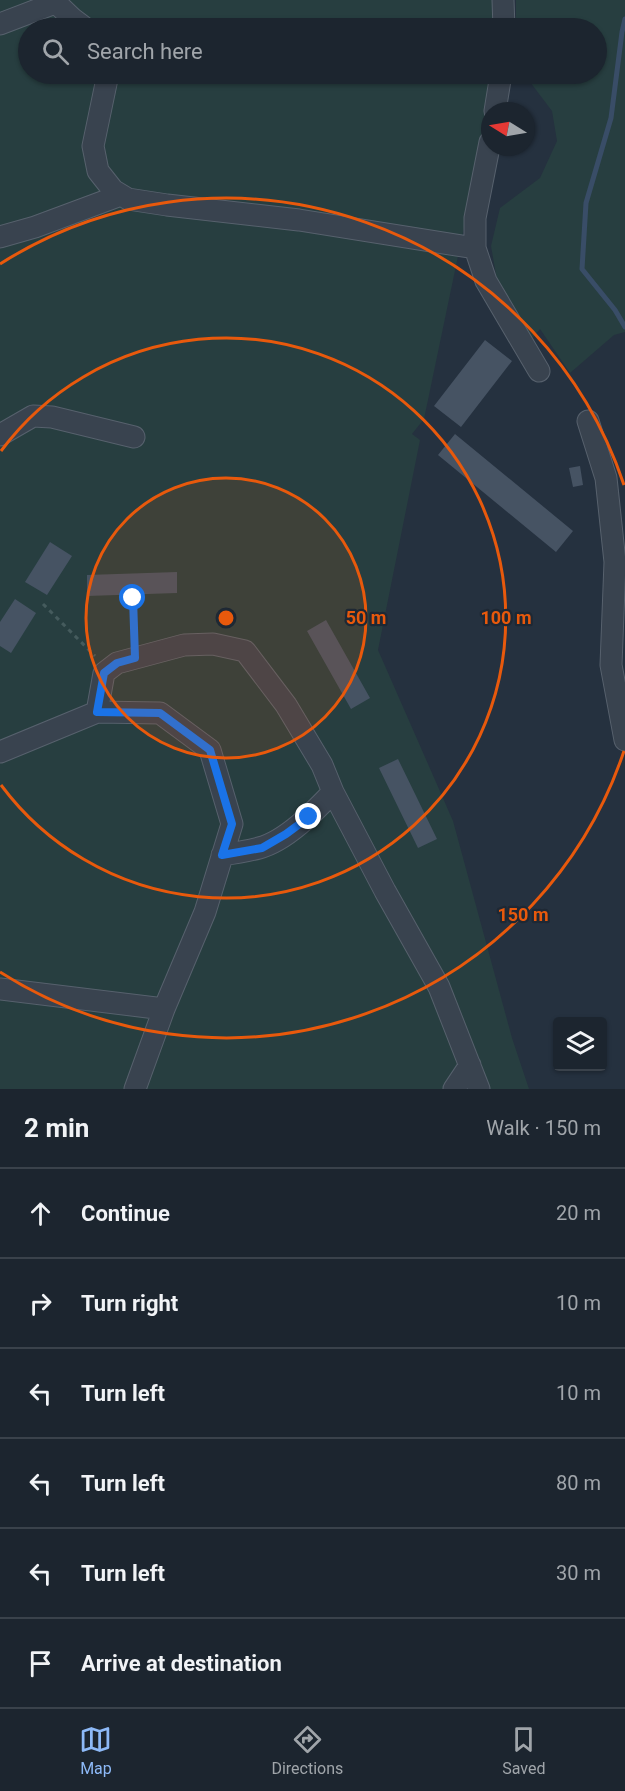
<!DOCTYPE html>
<meta charset="utf-8">
<style>
:root{--surface:#1c252f;--page:#252d37;--text:#f1f3f6;--muted:#a0a5aa;--line:#3a424b;--accent:#8db9f7}
body{margin:0;font-family:Roboto,sans-serif;background:var(--page);color:var(--text)}
.controls{position:absolute;right:18px;bottom:18px;display:grid;overflow:hidden;border-radius:6px;box-shadow:0 2px 4px #0004}
.controls button{width:54px;height:54px;display:grid;place-items:center;padding:0;border:0;border-bottom:2px solid var(--line);background:var(--surface);color:var(--text);font:30px sans-serif}
.compass{position:absolute;left:481px;top:102px;width:54px;height:54px;border-radius:50%;background:var(--surface);box-shadow:0 2px 4px #0004;rotate:281deg}
.stop{position:absolute;width:18px;height:18px;margin:-14px;border:4px solid #1a73e8;border-radius:50%;background:#fff}
.stop.end{background:#1a73e8;border-color:#fff;box-shadow:0 2px 6px #0008}
.list{margin:0;padding:0;list-style:none}
h2{display:flex;justify-content:space-between;align-items:center;height:78px;margin:0;padding:0 24px;font-size:26px}
h2 small{font-size:20px;font-weight:400;color:var(--muted)}
.list li{display:grid;grid-template-columns:39px 1fr auto;gap:18px;align-items:center;box-sizing:border-box;height:90px;padding:0 24px;border-top:2px solid var(--line)}
.list b{display:block;font-size:22px;white-space:nowrap}
.list em{font-size:20px;font-style:normal;color:var(--muted)}
.icon{flex:none;width:33px;height:33px;fill:none;stroke:currentColor;stroke-width:2;stroke-linecap:round;stroke-linejoin:round}
.map{position:relative;flex:none;width:625px;height:1089px;overflow:hidden}
.search{position:absolute;background:var(--surface);box-shadow:0 2px 4px #0004;left:18px;right:18px;top:18px;height:66px;display:flex;align-items:center;gap:15px;box-sizing:border-box;padding:0 21px;border-radius:33px;color:var(--muted);font-size:22px}
.sheet{height:618px;background:var(--surface)}
nav{display:flex;justify-content:space-around;align-items:center;box-sizing:border-box;height:84px;border-top:2px solid var(--line);background:var(--surface);font-size:16px;color:var(--muted)}
nav a{display:grid;justify-items:center;gap:3px}
nav .on{color:var(--accent)}
.map>svg:first-child{display:block}
</style>
<div class="map">
<svg width="625" height="1089" viewBox="0 0 625 1089">
<rect width="100%" height="100%" fill="#25313f"/>
<!-- green -->
<path fill="#273e40" d="M 0,0 L 512,0 L 506,28 L 28,28 L 28,74 L 496,74 L 424,419 L 412,434 L 420,440 L 378,650 L 453,821 L 512,1038 L 529,1089 L 0,1089 Z
M 516,0 L 625,0 L 625,332 L 614,335 L 570,373 L 540,329 L 531,340 L 498,286 L 491,246 L 500,208 L 540,178 L 557,141 L 552,111 L 524,74 L 596,74 L 596,28 L 516,28 Z"/>
<g fill="none" stroke-linecap="round" stroke-linejoin="round">
<!-- stream -->
<path stroke="#394d67" stroke-width="5" d="M 625,19 L 622,32 L 611,118 L 586,203 L 582,269 L 615,310 L 625,327"/>
</g>
<!-- building -->
<path fill="#465363" d="M 485,340 L 512,361 L 461,427 L 434,406 Z
M 455,434 L 573,531 L 556,552 L 438,455 Z
M 580,466 L 583,485 L 573,487 L 569,468 Z
M 50,542 L 72,556 L 47,595 L 25,582 Z
M 177,572 L 177,593 L 87,596 L 87,575 Z
M 15,599 L 36,613 L 11,653 L 0,646 L 0,622 Z
M 326,620 L 370,698 L 351,709 L 307,631 Z
M 398,759 L 437,839 L 418,848 L 379,768 Z"/>
<g fill="none" stroke-linecap="round" stroke-linejoin="round">
<defs>
<path id="minor" d="M 53,0 L 73,19 L 85,28
M 503,0 L 504,28
M 0,24 L 55,3
M 108,74 L 93,146 L 98,171 L 113,190 L 128,199 L 167,205 L 299,220 L 475,248
M 495,111 L 501,74
M 490,142 L 475,218 L 475,248 L 486,281 L 539,371
M 0,237 L 35,227 L 121,195
M 588,421 L 606,478 L 615,562 L 611,665 L 625,740
M 0,435 L 33,416 L 52,417 L 134,437
M 97,712 L 104,673 L 117,663 L 184,645 L 213,644 L 245,651 L 286,705 L 322,765 L 333,792 L 385,891 L 439,987 L 479,1089
M 0,752 L 97,712 L 160,713 L 210,750 L 232,824 L 205,912 L 164,1009 L 135,1089
M 222,855 C 235,853 247,851 259,848 C 286,841 315,811 333,792
M 0,989 L 164,1009
M 454,1089 L 470,1065"/>
</defs>
<!-- minor casing -->
<use href="#minor" stroke="#57616d" stroke-width="23"/>
<!-- path -->
<path stroke="#455b5d" stroke-width="3" stroke-dasharray="4.5 4.5" stroke-linecap="butt" d="M 133,598 L 135,639
M 43,604 L 95,656"/>
<!-- minor -->
<use href="#minor" stroke="#39434f" stroke-width="21"/>
</g>
<g fill="none" stroke-linecap="round" stroke-linejoin="round">
<!-- route -->
<path stroke="#1a73e8" stroke-width="8" d="M 133,598 L 135,658 L 117,663 L 104,673 L 97,712 L 160,713 L 210,750 L 232,824 L 222,855 L 262,848 L 286,834 L 309,817"/>
</g>
<!-- distance rings -->
<circle cx="226" cy="618" r="140" fill="#e8590c" fill-opacity=".12"/>
<g fill="none" stroke="#e8590c" stroke-width="3">
<circle cx="226" cy="618" r="140"/>
<path d="M1 451A280 280 0 1 1 1 785"/>
<path d="M624 751A420 420 0 0 1 0 972M0 264A420 420 0 0 1 624 485"/>
</g>
<circle cx="226" cy="618" r="9" fill="#e8590c" stroke="#1e2834" stroke-width="3"/>
<g font-size="18" text-anchor="middle" font-weight="bold" fill="#e8590c" stroke="#1e2834" stroke-width="4.5" stroke-linejoin="round" paint-order="stroke">
<text x="366" y="624">50 m</text>
<text x="506" y="624">100 m</text>
<text x="523" y="921">150 m</text>
</g>
</svg>
<div class="controls">
<button><svg class="icon" aria-label="layers" viewBox="0 0 24 24"><path d="M12 4l9 5-9 5-9-5zM3 14l9 5 9-5"/></svg></button>
</div>
<svg class="compass" viewBox="-18 -18 36 36"><path d="M0-13l5 13h-10z" fill="#e53935"/><path d="M0 13l5-13h-10z" fill="#a0a5aa"/></svg>
<div class="stop" style="left:133px;top:598px"></div>
<div class="stop end" style="left:309px;top:817px"></div>
<div class="search"><svg class="icon" aria-label="search" viewBox="0 0 24 24"><circle cx="10" cy="10" r="6"/><path d="M15 15l6 6"/></svg>Search here</div>
</div>
<section class="sheet">
<h2>2 min<small>Walk · 150 m</small></h2>
<ul class="list">
<li><svg class="icon" aria-label="ahead" viewBox="0 0 24 24"><path d="M12 20V5M6 11l6-6 6 6"/></svg><div><b>Continue</b></div><em>20 m</em></li>
<li><svg class="icon" aria-label="right" viewBox="0 0 24 24"><path d="M7 20v-9h11M14 6l5 5-5 5"/></svg><div><b>Turn right</b></div><em>10 m</em></li>
<li><svg class="icon" aria-label="left" viewBox="0 0 24 24"><path d="M17 20v-9H6M10 6l-5 5 5 5"/></svg><div><b>Turn left</b></div><em>10 m</em></li>
<li><svg class="icon" aria-label="left" viewBox="0 0 24 24"><path d="M17 20v-9H6M10 6l-5 5 5 5"/></svg><div><b>Turn left</b></div><em>80 m</em></li>
<li><svg class="icon" aria-label="left" viewBox="0 0 24 24"><path d="M17 20v-9H6M10 6l-5 5 5 5"/></svg><div><b>Turn left</b></div><em>30 m</em></li>
<li><svg class="icon" aria-label="arrive" viewBox="0 0 24 24"><path d="M6 21V4h12l-3 4 3 4H6"/></svg><div><b>Arrive at destination</b></div></li>
</ul>
</section>
<nav>
<a class="on"><svg class="icon" aria-label="map" viewBox="0 0 24 24"><path d="M3 6l6-2 6 2 6-2v14l-6 2-6-2-6 2zM9 4v14M15 6v14"/></svg>Map</a>
<a><svg class="icon" aria-label="directions" viewBox="0 0 24 24"><path d="M12 3l9 9-9 9-9-9zM9 14v-3h6M13 9l2 2-2 2"/></svg>Directions</a>
<a><svg class="icon" aria-label="saved" viewBox="0 0 24 24"><path d="M7 4h10v16l-5-4-5 4z"/></svg>Saved</a>
</nav>
